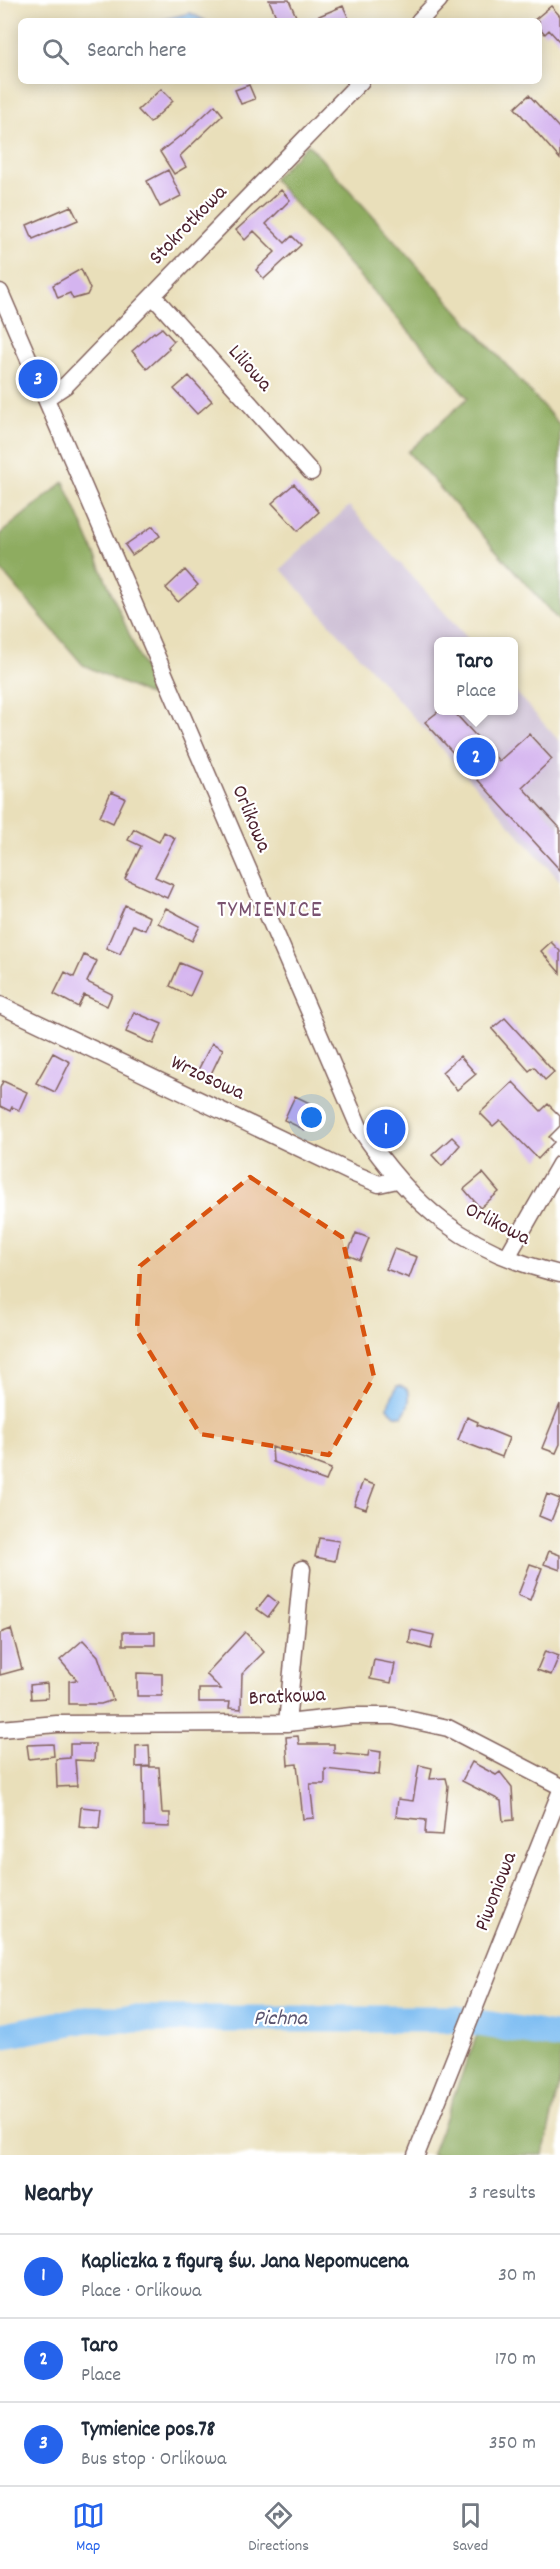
<!DOCTYPE html>
<meta charset="utf-8">
<style>
:root{--surface:#fff;--page:#f2f2f3;--text:#1f2937;--muted:#747a83;--line:#e0e1e3;--accent:#2563eb}
body{margin:0;font-family:Dekko,sans-serif;background:var(--page);color:var(--text)}
.you{position:absolute;left:312px;top:1118px;width:21px;height:21px;margin:-15px;border:4px solid #fff;border-radius:50%;background:#1a73e8;box-shadow:0 0 0 9px #1a73e833}
.badge{display:grid;place-items:center;width:39px;height:39px;border-radius:50%;background:var(--accent);color:#fff;font-size:20px;font-weight:700}
.pin{position:absolute;translate:-50% -50%;border:3px solid #fff;box-shadow:0 2px 6px #0006}
.popup{position:absolute;left:434px;top:637px;width:84px;height:78px;box-sizing:border-box;display:grid;place-content:center;border-radius:9px;background:var(--surface);filter:drop-shadow(0 2px 4px #0005);font-size:20px;white-space:nowrap;color:var(--muted)}
.popup b{font-size:22px;color:var(--text)}
.popup::after{content:'';position:absolute;left:50%;top:100%;margin-left:-12px;border:12px solid transparent;border-top-color:var(--surface)}
.list{margin:0;padding:0;list-style:none}
h2{display:flex;justify-content:space-between;align-items:center;height:78px;margin:0;padding:0 24px;font-size:26px}
h2 small{font-size:20px;font-weight:400;color:var(--muted)}
.list li{display:grid;grid-template-columns:39px 1fr auto;gap:18px;align-items:center;box-sizing:border-box;height:84px;padding:0 24px;border-top:2px solid var(--line)}
.list b{display:block;font-size:22px;white-space:nowrap}
.list p{margin:0;font-size:20px;white-space:nowrap;color:var(--muted)}
.list em{font-size:20px;font-style:normal;color:var(--muted)}
.icon{flex:none;width:33px;height:33px;fill:none;stroke:currentColor;stroke-width:2;stroke-linecap:round;stroke-linejoin:round}
.map{position:relative;flex:none;width:560px;height:2155px;overflow:hidden}
.search{position:absolute;background:var(--surface);box-shadow:0 3px 15px #0003;left:18px;right:18px;top:18px;height:66px;display:flex;align-items:center;gap:15px;box-sizing:border-box;padding:0 21px;border-radius:9px;color:var(--muted);font-size:22px}
.sheet{height:330px;background:var(--surface)}
nav{display:flex;justify-content:space-around;align-items:center;box-sizing:border-box;height:84px;border-top:2px solid var(--line);background:var(--surface);font-size:16px;color:var(--muted)}
nav a{display:grid;justify-items:center;gap:3px}
nav .on{color:var(--accent)}
.map>svg:first-child{display:block}
</style>
<div class="map">
<svg width="560" height="2155" viewBox="0 0 560 2155">
<rect width="100%" height="100%" fill="#fff"/>
<filter id="ink" filterUnits="userSpaceOnUse"><feTurbulence type="fractalNoise" baseFrequency=".0167" numOctaves="2"/><feDisplacementMap in="SourceGraphic" scale="12" xChannelSelector="R" yChannelSelector="G"/><feConvolveMatrix kernelMatrix="1 2 1 2 8 2 1 2 1" color-interpolation-filters="sRGB"/></filter>
<filter id="wash" filterUnits="userSpaceOnUse"><feTurbulence type="fractalNoise" baseFrequency=".008" numOctaves="4" result="noise"/><feDisplacementMap in="SourceGraphic" scale="24" xChannelSelector="R" yChannelSelector="G"/><feGaussianBlur stdDeviation="1.35" result="paint"/><feColorMatrix in="noise" values="0 0 0 0 0 0 0 0 0 0 0 0 0 0 0 0 0 1.4 0 .05"/><feComposite in="paint" operator="in"/></filter>
<g filter="url(#wash)">
<rect width="100%" height="100%" fill="#e9dfba"/>
<!-- industrial -->
<path fill="#ccbed4" d="M 349,506 L 470,641 L 438,642 L 438,710 L 514,710 L 514,690 L 560,742 L 560,881 L 281,569 Z"/>
<!-- forest -->
<path fill="#8eac60" stroke="#6c6646" stroke-width="1.5" d="M 308,144 L 560,425 L 560,622 L 408,452 L 468,398 L 273,179 Z
M 64,482 L 157,699 L 83,665 L 0,569 L 0,534 Z
M 477,2035 L 560,2048 L 560,2080 L 543,2155 L 431,2155 Z"/>
<!-- water -->
<path fill="#7ebdf2" stroke="#646e8e" stroke-width="1.5" d="M 190,13 L 206,21 L 159,21 L 161,20 Z
M 397,1386 C 415,1386 410,1406 402,1416 L 395,1415 L 387,1407 Z"/>
<g fill="none" stroke-linecap="round" stroke-linejoin="round">
<!-- river -->
<path stroke="#7ebdf2" stroke-width="27" d="M 0,2036 L 87,2019 L 456,2019 L 560,2037"/>
</g>
<g id="blocks">
<!-- building -->
<path fill="#d4b4ef" d="M 269,0 L 289,0 L 298,21 L 278,21 Z
M 343,6 L 350,21 L 307,21 Z
M 551,6 L 560,16 L 560,42 L 549,30 L 545,34 L 539,27 L 539,21 L 533,21 Z
M 249,85 L 255,99 L 241,104 L 235,90 Z
M 161,89 L 173,101 L 150,123 L 138,110 Z
M 529,95 L 560,129 L 560,159 L 515,108 Z
M 215,105 L 223,115 L 180,156 L 186,167 L 174,174 L 160,152 L 180,136 L 181,137 Z
M 168,170 L 181,196 L 160,207 L 147,181 Z
M 281,190 L 290,200 L 266,224 L 285,243 L 292,236 L 301,245 L 264,279 L 256,270 L 275,252 L 254,231 L 245,240 L 236,230 Z
M 71,206 L 78,220 L 33,239 L 27,225 Z
M 81,269 L 90,289 L 87,295 L 73,299 L 70,293 L 58,298 L 53,285 Z
M 162,328 L 174,341 L 168,347 L 169,349 L 147,369 L 132,351 L 154,332 L 155,333 Z
M 189,376 L 212,401 L 197,414 L 174,389 Z
M 294,484 L 319,512 L 298,531 L 272,503 Z
M 153,526 L 160,536 L 132,555 L 125,545 Z
M 185,570 L 198,585 L 178,602 L 166,588 Z
M 439,711 L 453,711 L 499,761 L 529,734 L 552,759 L 522,787 L 560,828 L 560,870 L 425,722 Z
M 111,792 L 125,798 L 113,823 L 100,817 Z
M 134,829 L 159,842 L 164,832 L 175,838 L 155,877 L 173,885 L 167,898 L 125,879 L 141,846 L 128,840 Z
M 125,905 L 150,917 L 145,930 L 133,925 L 120,954 L 106,948 Z
M 166,908 L 200,926 L 192,941 L 158,923 Z
M 551,942 L 560,951 L 560,973 L 541,951 Z
M 84,955 L 97,961 L 87,982 L 112,994 L 107,1006 L 84,995 L 78,1007 L 54,994 L 65,972 L 74,977 Z
M 180,963 L 201,972 L 190,996 L 170,986 Z
M 134,1012 L 162,1024 L 153,1044 L 126,1032 Z
M 505,1018 L 554,1072 L 545,1080 L 534,1067 L 529,1071 L 492,1029 Z
M 212,1043 L 223,1049 L 208,1080 L 196,1074 Z
M 53,1053 L 70,1062 L 55,1092 L 36,1083 Z
M 460,1056 L 476,1074 L 457,1090 L 442,1072 Z
M 3,1081 L 27,1092 L 19,1110 L 12,1107 L 10,1111 L 0,1106 L 0,1088 Z
M 513,1082 L 541,1111 L 548,1104 L 560,1116 L 560,1126 L 549,1137 L 554,1142 L 538,1159 L 500,1120 L 493,1126 L 480,1113 Z
M 295,1096 L 316,1106 L 305,1130 L 284,1120 Z
M 452,1137 L 460,1145 L 442,1166 L 432,1155 Z
M 483,1173 L 499,1192 L 480,1208 L 464,1189 Z
M 356,1233 L 369,1238 L 360,1260 L 347,1255 Z
M 394,1249 L 417,1257 L 409,1278 L 386,1269 Z
M 560,1404 L 560,1444 L 556,1453 L 542,1448 Z
M 467,1417 L 478,1422 L 477,1425 L 509,1438 L 502,1457 L 458,1440 Z
M 272,1447 L 331,1469 L 326,1481 L 273,1462 Z
M 363,1481 L 375,1485 L 366,1509 L 354,1505 Z
M 547,1494 L 560,1499 L 551,1521 L 539,1516 Z
M 319,1538 L 339,1541 L 335,1561 L 315,1557 Z
M 549,1551 L 560,1555 L 560,1570 L 544,1564 Z
M 530,1564 L 542,1568 L 530,1600 L 518,1595 Z
M 268,1595 L 278,1603 L 268,1617 L 257,1609 Z
M 11,1629 L 22,1669 L 0,1675 L 0,1633 Z
M 411,1630 L 434,1635 L 431,1649 L 409,1643 Z
M 123,1632 L 155,1632 L 155,1645 L 123,1645 Z
M 245,1632 L 264,1652 L 242,1674 L 241,1709 L 229,1708 L 230,1702 L 199,1702 L 199,1689 L 221,1689 L 206,1674 Z
M 83,1640 L 98,1656 L 113,1700 L 101,1704 L 69,1704 L 69,1681 L 77,1680 L 60,1660 Z
M 545,1651 L 559,1656 L 551,1675 L 537,1670 Z
M 374,1660 L 395,1664 L 391,1683 L 370,1679 Z
M 137,1673 L 162,1674 L 162,1696 L 137,1696 Z
M 47,1683 L 48,1698 L 31,1699 L 30,1685 Z
M 298,1736 L 299,1744 L 334,1744 L 334,1753 L 368,1756 L 369,1750 L 381,1752 L 379,1775 L 325,1769 L 325,1784 L 310,1784 L 314,1818 L 303,1819 L 297,1764 L 288,1765 L 286,1737 Z
M 53,1744 L 54,1756 L 29,1759 L 27,1745 Z
M 70,1744 L 95,1744 L 94,1761 L 75,1760 L 77,1786 L 57,1787 L 56,1759 L 70,1758 Z
M 149,1745 L 150,1766 L 136,1767 L 136,1746 Z
M 472,1762 L 496,1775 L 500,1772 L 512,1787 L 514,1820 L 503,1821 L 501,1801 L 462,1781 Z
M 419,1765 L 432,1768 L 430,1779 L 446,1778 L 448,1786 L 443,1835 L 425,1834 L 426,1820 L 396,1817 L 398,1799 L 413,1801 Z
M 143,1767 L 159,1767 L 162,1813 L 170,1813 L 170,1827 L 144,1826 Z
M 81,1807 L 101,1809 L 99,1829 L 79,1827 Z"/>
</g>
</g>
<g filter="url(#ink)">
<use href="#blocks" fill-opacity="0" stroke="#82625d" stroke-width="1.5"/>
<g fill="none" stroke-linecap="round" stroke-linejoin="round">
<defs>
<path id="minor" d="M 419,21 L 439,0
M 0,292 L 359,1127 C 412,1207 466,1252 560,1274
M 153,296 L 311,472
M 46,398 L 66,385 L 361,81
M 0,1005 L 352,1173 L 379,1184 L 397,1180
M 507,1257 L 560,1164
M 287,1723 L 302,1569
M 0,1729 L 57,1724 L 287,1723 L 351,1716 L 393,1716 L 448,1728 L 560,1786
M 416,2155 L 560,1793"/>
</defs>
<!-- minor casing -->
<use href="#minor" stroke="#82625d" stroke-width="19"/>
<!-- minor -->
<use href="#minor" stroke="#fff" stroke-width="16"/>
</g>
</g>
<!-- marked area -->
<path fill="#d8530f" fill-opacity="0.2" stroke="#d8530f" stroke-width="4.5" stroke-dasharray="12 8" stroke-linejoin="round" d="M 250,1177 L 342,1237 L 374,1377 L 329,1455 L 200,1434 L 137,1331 L 140,1266 Z"/>
<g text-anchor="middle" dominant-baseline="central" stroke-width="4.5" stroke-linejoin="round" paint-order="stroke">
<!-- street labels -->
<g font-size="21" fill="#4a1f2b" stroke="#fff">
<text transform="translate(189 226) rotate(-46)">Stokrotkowa</text>
<text transform="translate(249 369) rotate(48)">Liliowa</text>
<text transform="translate(250 819) rotate(67)">Orlikowa</text>
<text transform="translate(207 1079) rotate(25)">Wrzosowa</text>
<text transform="translate(497 1225) rotate(27)">Orlikowa</text>
<text transform="translate(287 1698) rotate(-3)">Bratkowa</text>
<text transform="translate(497 1892) rotate(-69)">Piwoniowa</text>
</g>
<!-- water labels -->
<g font-size="22" font-style="italic" fill="#5c5671" stroke="#fff">
<text x="280" y="2019">Pichna</text>
</g>
<!-- quarter labels -->
<g font-size="24" letter-spacing="1.5" fill="#7a5370" stroke="#fff">
<text x="270" y="911">TYMIENICE</text>
</g>
</g>
</svg>
<div class="you"></div>
<div class="pin badge" style="left:386px;top:1129px">1</div>
<div class="pin badge" style="left:476px;top:757px">2</div>
<div class="popup"><b>Taro</b>Place</div>
<div class="pin badge" style="left:38px;top:379px">3</div>
<div class="search"><svg class="icon" aria-label="search" viewBox="0 0 24 24"><circle cx="10" cy="10" r="6"/><path d="M15 15l6 6"/></svg>Search here</div>
</div>
<section class="sheet">
<h2>Nearby<small>3 results</small></h2>
<ul class="list">
<li><span class="badge">1</span><div><b>Kapliczka z figurą św. Jana Nepomucena</b><p>Place · Orlikowa</p></div><em>30 m</em></li>
<li><span class="badge">2</span><div><b>Taro</b><p>Place</p></div><em>170 m</em></li>
<li><span class="badge">3</span><div><b>Tymienice pos.78</b><p>Bus stop · Orlikowa</p></div><em>350 m</em></li>
</ul>
</section>
<nav>
<a class="on"><svg class="icon" aria-label="map" viewBox="0 0 24 24"><path d="M3 6l6-2 6 2 6-2v14l-6 2-6-2-6 2zM9 4v14M15 6v14"/></svg>Map</a>
<a><svg class="icon" aria-label="directions" viewBox="0 0 24 24"><path d="M12 3l9 9-9 9-9-9zM9 14v-3h6M13 9l2 2-2 2"/></svg>Directions</a>
<a><svg class="icon" aria-label="saved" viewBox="0 0 24 24"><path d="M7 4h10v16l-5-4-5 4z"/></svg>Saved</a>
</nav>
